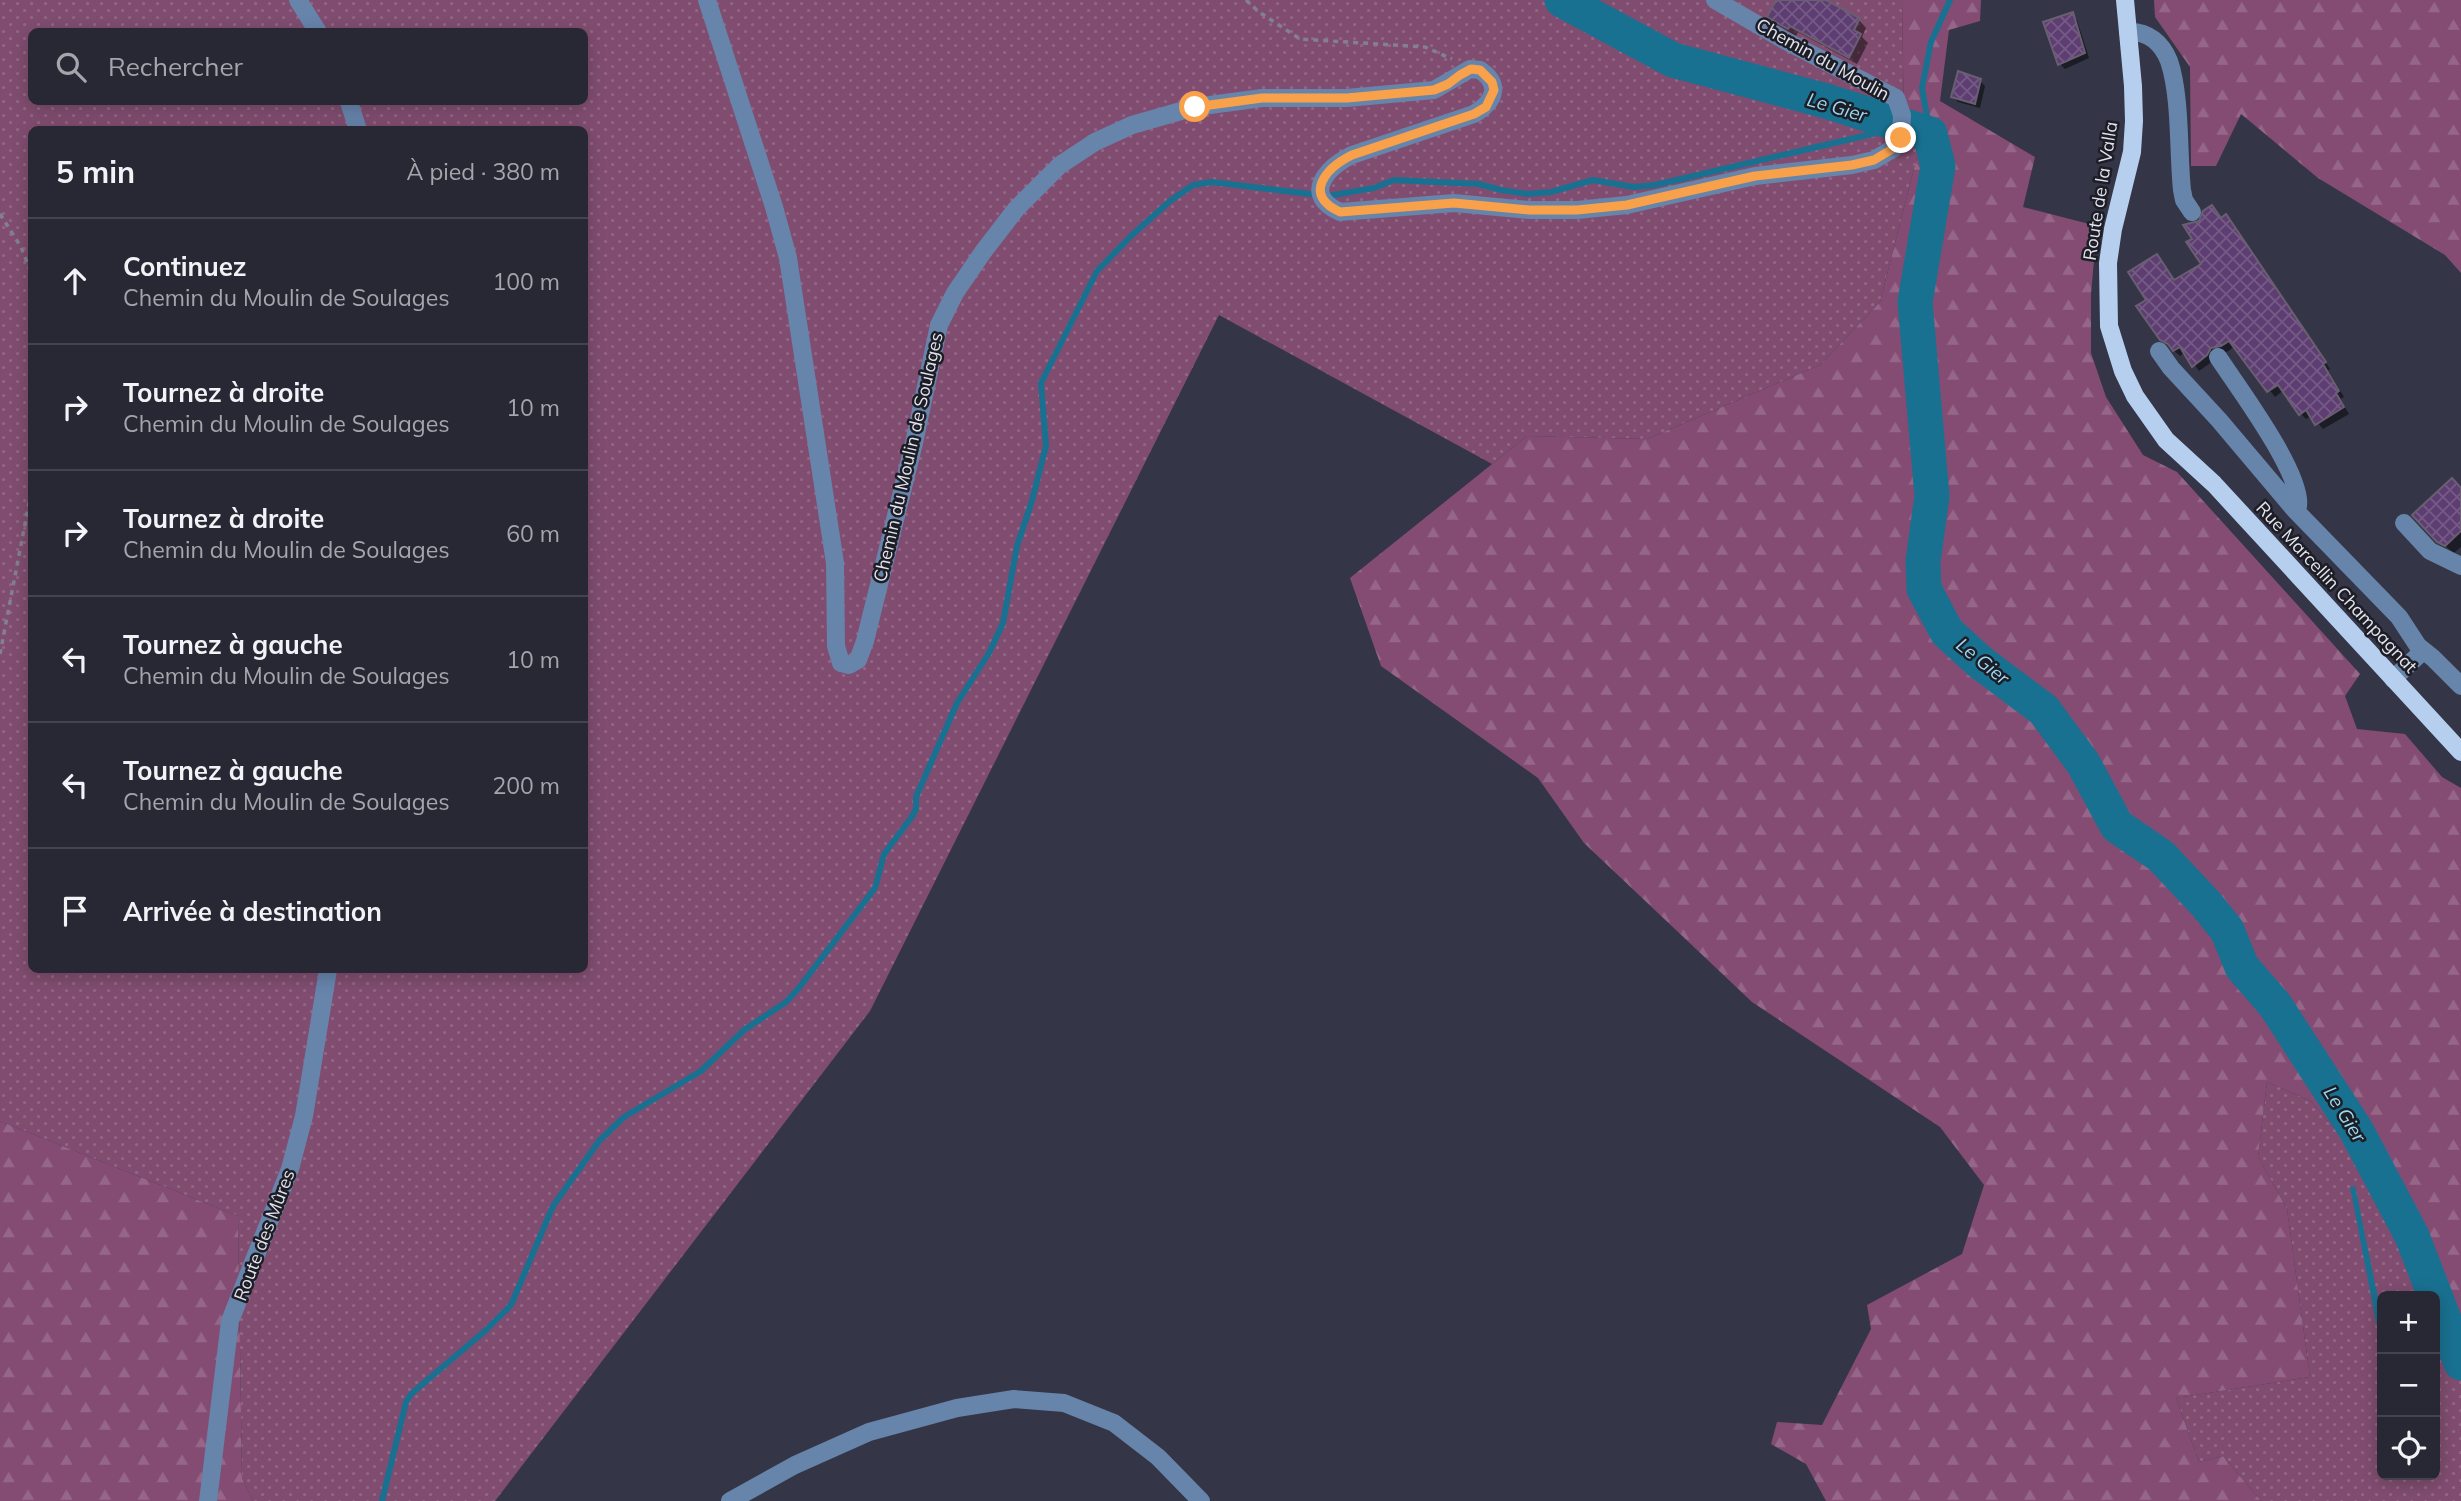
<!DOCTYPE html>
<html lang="fr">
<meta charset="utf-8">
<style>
:root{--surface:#272834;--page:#2f303c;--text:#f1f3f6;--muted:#a4a6ac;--line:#43444f}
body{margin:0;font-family:Mulish,sans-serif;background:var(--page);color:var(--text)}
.controls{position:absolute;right:21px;bottom:21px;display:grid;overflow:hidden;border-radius:10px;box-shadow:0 4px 18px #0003}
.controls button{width:63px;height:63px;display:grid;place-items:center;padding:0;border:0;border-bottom:2px solid var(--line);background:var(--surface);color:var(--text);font:35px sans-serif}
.stop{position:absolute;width:21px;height:21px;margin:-16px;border:5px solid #f8a14a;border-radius:50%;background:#fff}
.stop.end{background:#f8a14a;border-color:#fff;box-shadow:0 2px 7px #0008}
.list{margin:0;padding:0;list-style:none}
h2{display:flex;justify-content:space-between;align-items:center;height:91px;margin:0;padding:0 28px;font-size:30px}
h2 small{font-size:23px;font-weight:400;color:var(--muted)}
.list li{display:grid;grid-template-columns:46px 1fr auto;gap:21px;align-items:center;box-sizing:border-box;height:126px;padding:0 28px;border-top:2px solid var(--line)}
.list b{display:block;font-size:26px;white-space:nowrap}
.list p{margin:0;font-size:23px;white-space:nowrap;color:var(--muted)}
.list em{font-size:23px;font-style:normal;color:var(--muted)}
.icon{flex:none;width:38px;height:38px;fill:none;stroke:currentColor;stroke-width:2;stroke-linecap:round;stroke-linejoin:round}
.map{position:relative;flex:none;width:2461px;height:1501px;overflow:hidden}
.search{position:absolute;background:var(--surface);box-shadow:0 4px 18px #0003;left:28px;top:28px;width:560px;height:77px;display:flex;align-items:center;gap:18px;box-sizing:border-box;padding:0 24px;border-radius:10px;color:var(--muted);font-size:26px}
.panel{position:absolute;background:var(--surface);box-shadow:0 4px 18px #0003;left:28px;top:126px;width:560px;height:847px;border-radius:10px}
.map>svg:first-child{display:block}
</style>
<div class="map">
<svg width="2461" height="1501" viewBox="0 0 2461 1501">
<defs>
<pattern id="grass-dots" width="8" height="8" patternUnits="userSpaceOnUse" patternTransform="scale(1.75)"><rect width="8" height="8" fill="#804d70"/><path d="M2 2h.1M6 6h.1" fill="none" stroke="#926685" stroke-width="1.8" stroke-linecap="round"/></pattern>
<pattern id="forest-firs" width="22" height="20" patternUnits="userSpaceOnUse" patternTransform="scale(1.75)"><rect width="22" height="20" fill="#844c73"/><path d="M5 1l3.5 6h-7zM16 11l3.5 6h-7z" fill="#956687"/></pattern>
<pattern id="building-cross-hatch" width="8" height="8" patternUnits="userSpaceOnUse" patternTransform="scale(1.75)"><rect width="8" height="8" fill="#5e3e72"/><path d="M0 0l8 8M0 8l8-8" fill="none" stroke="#755a86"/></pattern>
</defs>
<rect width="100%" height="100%" fill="#343546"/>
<!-- grass -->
<path fill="url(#grass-dots)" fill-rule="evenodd" d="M 0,0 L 1902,0 L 1904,126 L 1918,153 L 1880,302 L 1820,365 L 1647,439 L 1527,436 L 1492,464 L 1219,315 L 870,1011 L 495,1501 L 253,1501 L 242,1478 L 238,1216 L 0,1121 ZM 32,32 L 584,32 L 584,102 L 32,102 ZM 32,130 L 584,130 L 584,970 L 32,970 Z
M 2267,1082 L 2311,1101 L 2424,1234 L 2461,1330 L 2461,1501 L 2261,1501 L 2223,1456 L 2199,1462 L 2176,1398 L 2310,1377 L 2287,1209 L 2258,1157 ZM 2382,1296 L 2435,1296 L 2435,1475 L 2382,1475 Z"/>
<!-- forest -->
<path fill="url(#forest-firs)" d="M 1902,0 L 1981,0 L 1980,21 L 1949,30 L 1940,101 L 2035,157 L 2023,207 L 2097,226 L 2091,294 L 2091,353 L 2106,397 L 2143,455 L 2177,472 L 2360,674 L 2345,696 L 2357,729 L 2405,734 L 2442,777 L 2461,788 L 2461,1330 L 2424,1234 L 2311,1101 L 2267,1082 L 2258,1157 L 2287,1209 L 2310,1377 L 2176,1398 L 2199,1462 L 2223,1456 L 2261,1501 L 1826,1501 L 1806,1464 L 1771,1444 L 1777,1422 L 1822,1425 L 1871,1329 L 1867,1305 L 1962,1254 L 1984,1185 L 1940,1127 L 1752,1002 L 1584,843 L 1538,778 L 1381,666 L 1350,578 L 1527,436 L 1647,439 L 1820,365 L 1880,302 L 1918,153 L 1904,126 Z
M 2154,0 L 2461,0 L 2461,273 L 2445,255 L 2318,178 L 2241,114 L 2216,166 L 2191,166 L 2190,67 L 2155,17 Z
M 0,1121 L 238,1216 L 242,1478 L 253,1501 L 0,1501 Z"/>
<!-- water -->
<path fill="#197191" d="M 2355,1186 L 2382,1318 L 2382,1353 L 2350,1187 Z"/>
<!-- shadow -->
<path fill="#0007" d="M 1778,0 L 1818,0 L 1859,20 L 1866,28 L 1862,37 L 1868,43 L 1857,64 L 1798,32 L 1796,36 L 1776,24 L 1769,17 Z
M 2072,14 L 2077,20 L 2089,58 L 2065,69 L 2060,64 Z
M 1980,81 L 1985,86 L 1980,108 L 1958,102 L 1953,97 Z
M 2212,207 L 2222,219 L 2231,222 L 2330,369 L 2328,370 L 2344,397 L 2340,399 L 2349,414 L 2323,429 L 2312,416 L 2306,419 L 2301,414 L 2284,390 L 2275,397 L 2235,346 L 2227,352 L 2218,353 L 2213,361 L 2199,371 L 2185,352 L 2180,356 L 2161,339 L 2148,300 L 2162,262 L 2175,281 L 2204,265 L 2195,240 L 2200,223 Z
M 2461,490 L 2461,547 L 2454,553 L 2438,540 Z"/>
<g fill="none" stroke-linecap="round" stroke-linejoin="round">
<!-- stream -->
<path stroke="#197191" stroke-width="6" d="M 1930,134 L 1922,88 L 1931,42 L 1950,0
M 1328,196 L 1374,188 L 1394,180 L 1479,184 L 1501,190 L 1528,194 L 1551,192 L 1593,180 L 1633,187 L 1655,185 L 1872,134 L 1895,123
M 382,1501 L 406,1402 L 411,1394 L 486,1330 L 511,1305 L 553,1206 L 599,1141 L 624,1117 L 701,1071 L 744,1030 L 786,1002 L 798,989 L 875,888 L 884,854 L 911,818 L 916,809 L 916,797 L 957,703 L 989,653 L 1003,623 L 1017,546 L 1031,504 L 1046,446 L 1041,383 L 1097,271 L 1132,235 L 1170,201 L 1193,185 L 1212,182 L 1318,195"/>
<!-- river -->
<path stroke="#197191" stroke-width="35" d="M 1562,0 L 1673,60 L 1826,101 L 1930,134 L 1938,166 L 1915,302 L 1932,496 L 1923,561 L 1924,589 L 1947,632 L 1980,662 L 2044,710 L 2083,763 L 2117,826 L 2161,856 L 2206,904 L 2227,930 L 2242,967 L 2275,1005 L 2356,1130 L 2412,1236 L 2461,1363"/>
</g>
<!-- building -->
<path fill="url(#building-cross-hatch)" stroke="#695f70" stroke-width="2" d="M 1776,0 L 1826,0 L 1860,18 L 1854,30 L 1861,34 L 1849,58 L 1790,26 L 1788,29 L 1767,17 Z
M 2073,12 L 2085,53 L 2058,65 L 2043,22 Z
M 1958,71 L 1981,79 L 1975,104 L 1951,97 Z
M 2212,205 L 2221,218 L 2226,214 L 2326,362 L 2323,364 L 2339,391 L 2336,393 L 2344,407 L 2315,425 L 2306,410 L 2299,415 L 2278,385 L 2267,392 L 2229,341 L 2221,346 L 2211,348 L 2207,355 L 2192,367 L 2180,347 L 2173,351 L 2168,344 L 2160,340 L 2136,306 L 2146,300 L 2128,272 L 2157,254 L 2174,280 L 2201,264 L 2186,242 L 2192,239 L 2183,225 L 2199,221 L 2203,211 Z
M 2452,478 L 2461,488 L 2461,531 L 2445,546 L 2437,542 L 2412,515 Z"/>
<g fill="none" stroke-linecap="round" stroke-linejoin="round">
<!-- path -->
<path stroke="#818290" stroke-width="3.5" stroke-dasharray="5 5" stroke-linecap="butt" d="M 1246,0 L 1259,12 L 1300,39 L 1425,47 L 1452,59
M 0,214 L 21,247 L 32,275
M 0,654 L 30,498 L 32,469"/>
<!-- minor -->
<path stroke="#6784ab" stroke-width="18" d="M 298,0 L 318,32
M 707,0 L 774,207 L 788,258 L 835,563 L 836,646 L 841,663 L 849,665 L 858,660 L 865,641 L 914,443 L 939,325 L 955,293 L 983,252 L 1016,209 L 1060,165 L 1095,142 L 1132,125 L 1195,107 L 1262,98 L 1347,98 L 1434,90 L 1470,69 L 1480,70 C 1502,85 1494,102 1474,114 L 1352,155 C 1326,168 1302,195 1340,212 L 1454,203 L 1529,210 L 1577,210 L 1627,205 L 1755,176 L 1852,165 L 1874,160 L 1894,148 L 1901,138 L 1902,115 L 1896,98 L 1784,40 L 1715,0
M 2128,32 C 2148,31 2162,43 2169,61 C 2181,96 2178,152 2182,190 L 2184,200 L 2192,212
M 349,102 L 358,130
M 2159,351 L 2171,368 L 2219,420 L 2295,510 L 2399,617 L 2418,646 L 2433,658 L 2461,686
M 2218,357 C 2237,386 2303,474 2298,506 L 2295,510
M 2404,523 L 2430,551 L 2461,566
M 2393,679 L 2423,651
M 208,1501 L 230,1321 L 290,1169 L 304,1116 L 328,970
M 730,1501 L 795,1465 L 869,1432 L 957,1408 L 1014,1399 L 1064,1403 L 1114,1423 L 1158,1457 L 1201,1501"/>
<!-- major -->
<path stroke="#b7cfef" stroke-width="18" d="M 2125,0 L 2133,86 L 2134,121 L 2132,152 L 2113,229 L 2108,263 L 2109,326 L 2123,371 L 2135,396 L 2166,440 L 2214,484 L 2461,752"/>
</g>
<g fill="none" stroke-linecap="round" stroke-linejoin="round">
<!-- route -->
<path stroke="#f8a14a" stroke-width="9" d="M 1195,107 L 1262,98 L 1347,98 L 1434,90 L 1448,84 L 1460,75 L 1471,69 L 1480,70 L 1492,82 L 1494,90 L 1486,107 L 1474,114 L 1352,155 C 1326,168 1302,195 1340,212 L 1454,203 L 1529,210 L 1577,210 L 1627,205 L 1755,176 L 1852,165 L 1874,160 L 1894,148 L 1901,138"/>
</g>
<g text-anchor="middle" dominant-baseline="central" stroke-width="5" stroke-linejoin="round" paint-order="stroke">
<!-- street labels -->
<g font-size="18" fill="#e3e4ef" stroke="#1d1d25">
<text transform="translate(1823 59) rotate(29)">Chemin du Moulin</text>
<text transform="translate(2100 191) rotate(-81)">Route de la Valla</text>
<text transform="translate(908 457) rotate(-77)">Chemin du Moulin de Soulages</text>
<text transform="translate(2337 587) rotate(47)">Rue Marcellin Champagnat</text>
<text transform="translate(264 1235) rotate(-69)">Route des Mûres</text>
</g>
<!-- water labels -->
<g font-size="19" font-style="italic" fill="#9bd8f4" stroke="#1d1d25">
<text transform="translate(1837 107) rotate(16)">Le Gier</text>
<text transform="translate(1983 661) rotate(39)">Le Gier</text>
<text transform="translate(2345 1114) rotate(58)">Le Gier</text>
</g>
</g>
</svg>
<div class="controls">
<button>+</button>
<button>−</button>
<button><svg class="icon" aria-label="locate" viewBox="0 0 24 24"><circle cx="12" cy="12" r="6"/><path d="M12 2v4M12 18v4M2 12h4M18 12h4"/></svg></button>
</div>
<div class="stop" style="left:1195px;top:107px"></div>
<div class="stop end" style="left:1901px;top:138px"></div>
<div class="search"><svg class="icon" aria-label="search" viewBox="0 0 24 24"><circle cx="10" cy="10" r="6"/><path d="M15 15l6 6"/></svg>Rechercher</div>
<section class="panel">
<h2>5 min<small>À pied · 380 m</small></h2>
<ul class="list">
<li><svg class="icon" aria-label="ahead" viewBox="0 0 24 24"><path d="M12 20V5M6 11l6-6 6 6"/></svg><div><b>Continuez</b><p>Chemin du Moulin de Soulages</p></div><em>100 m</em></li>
<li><svg class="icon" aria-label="right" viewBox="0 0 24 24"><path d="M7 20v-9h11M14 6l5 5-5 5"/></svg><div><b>Tournez à droite</b><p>Chemin du Moulin de Soulages</p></div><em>10 m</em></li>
<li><svg class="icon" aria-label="right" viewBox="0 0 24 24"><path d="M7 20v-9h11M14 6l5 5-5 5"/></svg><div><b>Tournez à droite</b><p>Chemin du Moulin de Soulages</p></div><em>60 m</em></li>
<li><svg class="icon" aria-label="left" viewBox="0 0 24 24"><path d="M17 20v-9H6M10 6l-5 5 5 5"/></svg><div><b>Tournez à gauche</b><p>Chemin du Moulin de Soulages</p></div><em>10 m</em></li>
<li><svg class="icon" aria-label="left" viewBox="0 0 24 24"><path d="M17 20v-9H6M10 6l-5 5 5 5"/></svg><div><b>Tournez à gauche</b><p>Chemin du Moulin de Soulages</p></div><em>200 m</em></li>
<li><svg class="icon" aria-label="arrive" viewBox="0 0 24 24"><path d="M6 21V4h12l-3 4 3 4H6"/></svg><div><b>Arrivée à destination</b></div></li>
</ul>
</section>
</div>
